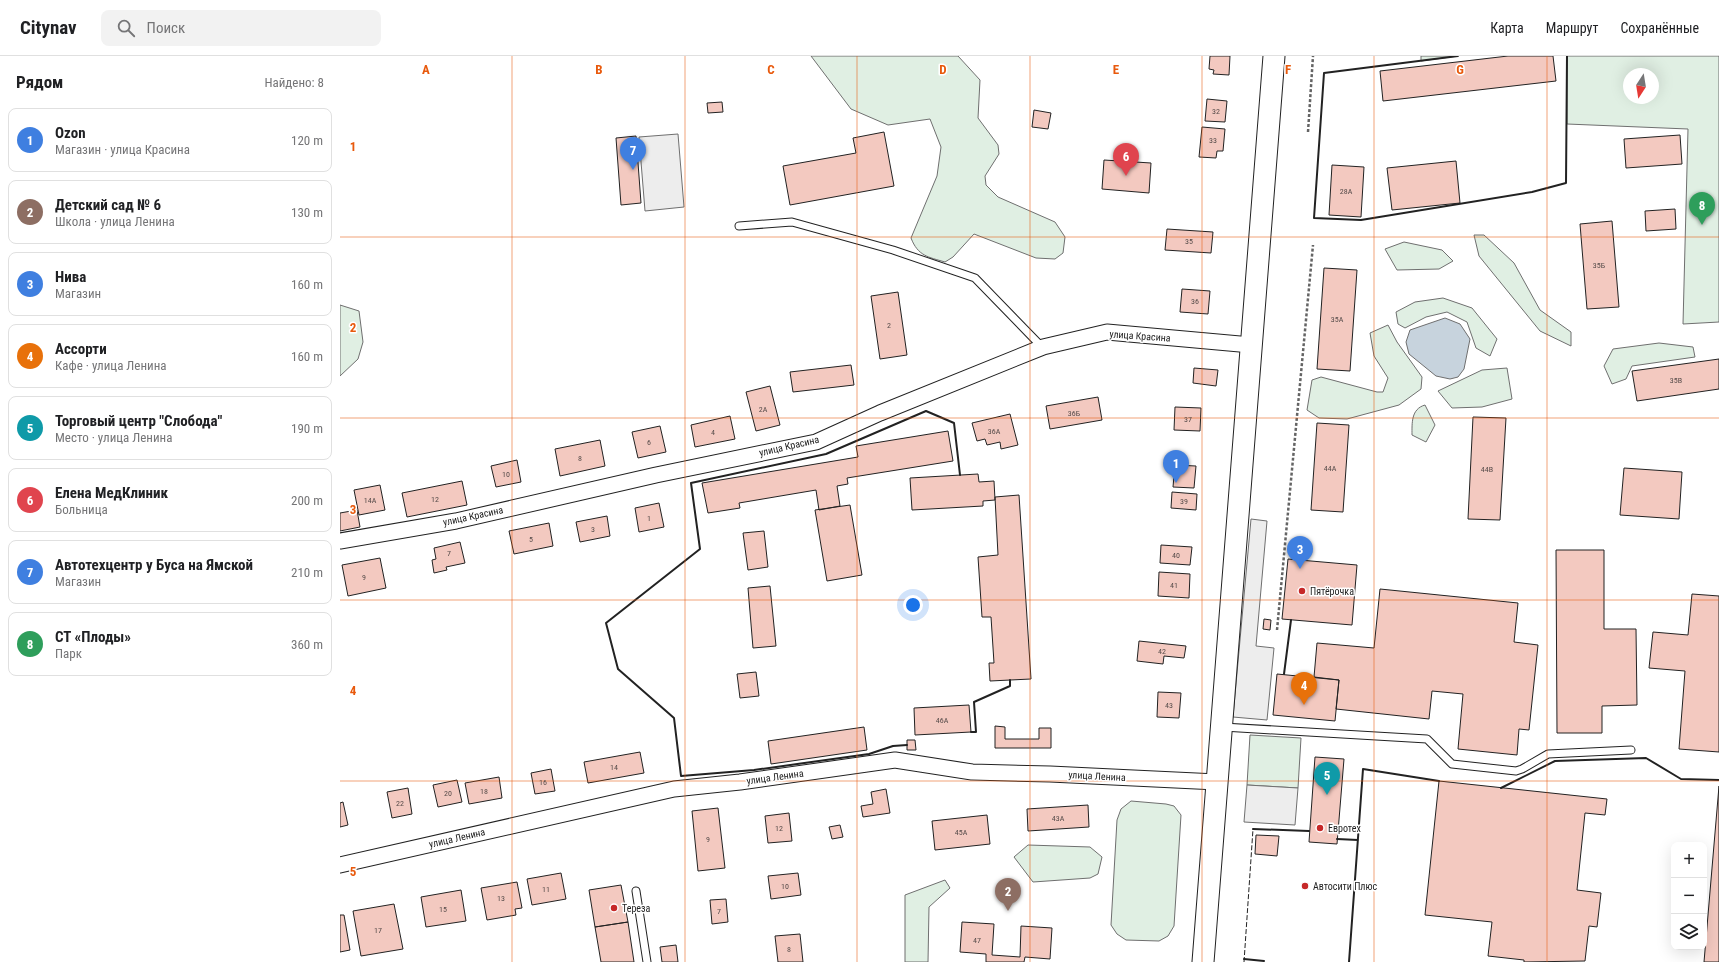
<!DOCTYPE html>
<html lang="ru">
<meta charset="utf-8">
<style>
:root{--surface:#fff;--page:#f2f2f2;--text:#202124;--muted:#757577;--line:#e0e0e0;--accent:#7c3aed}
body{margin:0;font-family:"Roboto Condensed",sans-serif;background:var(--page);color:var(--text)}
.controls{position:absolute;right:12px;bottom:12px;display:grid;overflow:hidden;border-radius:8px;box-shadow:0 4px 16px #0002}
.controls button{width:36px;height:36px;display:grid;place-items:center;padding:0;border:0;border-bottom:1px solid var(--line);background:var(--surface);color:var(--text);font:20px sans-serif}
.compass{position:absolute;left:1283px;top:12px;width:36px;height:36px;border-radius:50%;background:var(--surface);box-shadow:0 4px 16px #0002;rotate:192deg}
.you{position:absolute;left:573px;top:549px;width:14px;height:14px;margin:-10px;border:3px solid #fff;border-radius:50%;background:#1a73e8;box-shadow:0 0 0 6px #1a73e833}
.badge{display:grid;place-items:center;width:26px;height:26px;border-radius:50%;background:var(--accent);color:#fff;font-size:13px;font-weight:700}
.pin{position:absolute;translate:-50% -33px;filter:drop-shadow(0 1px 2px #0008)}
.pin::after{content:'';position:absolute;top:21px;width:14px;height:12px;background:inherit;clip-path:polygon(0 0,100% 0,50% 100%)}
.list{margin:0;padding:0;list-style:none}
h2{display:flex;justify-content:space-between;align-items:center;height:52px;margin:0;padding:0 16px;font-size:17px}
h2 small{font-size:13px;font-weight:400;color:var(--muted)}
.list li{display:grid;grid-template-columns:26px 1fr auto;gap:12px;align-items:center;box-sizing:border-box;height:64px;margin:0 8px 8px;padding:0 8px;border:1px solid var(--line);border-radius:8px}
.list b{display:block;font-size:15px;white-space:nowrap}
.list p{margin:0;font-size:13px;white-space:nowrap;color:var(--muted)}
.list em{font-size:13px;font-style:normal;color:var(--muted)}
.icon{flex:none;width:22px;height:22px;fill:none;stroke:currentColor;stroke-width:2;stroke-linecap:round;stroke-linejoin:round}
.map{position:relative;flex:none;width:1379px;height:906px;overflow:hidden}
header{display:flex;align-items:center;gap:24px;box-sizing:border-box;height:56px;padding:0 20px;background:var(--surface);border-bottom:1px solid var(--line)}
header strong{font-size:19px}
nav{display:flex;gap:22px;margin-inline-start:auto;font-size:14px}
.search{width:280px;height:36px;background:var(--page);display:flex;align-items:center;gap:10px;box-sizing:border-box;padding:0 14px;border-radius:8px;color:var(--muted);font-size:15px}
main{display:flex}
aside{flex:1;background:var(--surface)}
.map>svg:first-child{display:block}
</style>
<header>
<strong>Citynav</strong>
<div class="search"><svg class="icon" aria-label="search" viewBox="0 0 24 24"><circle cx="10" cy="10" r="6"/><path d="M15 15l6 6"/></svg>Поиск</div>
<nav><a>Карта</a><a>Маршрут</a><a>Сохранённые</a></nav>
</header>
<main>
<aside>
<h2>Рядом<small>Найдено: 8</small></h2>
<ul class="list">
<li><span class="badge" style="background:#3f7fe0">1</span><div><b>Ozon</b><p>Магазин · улица Красина</p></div><em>120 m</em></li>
<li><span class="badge" style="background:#8d6e63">2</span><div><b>Детский сад № 6</b><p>Школа · улица Ленина</p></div><em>130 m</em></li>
<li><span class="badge" style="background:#3f7fe0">3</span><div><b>Нива</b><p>Магазин</p></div><em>160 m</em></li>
<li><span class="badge" style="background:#e8710a">4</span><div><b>Ассорти</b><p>Кафе · улица Ленина</p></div><em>160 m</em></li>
<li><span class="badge" style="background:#0f9aa8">5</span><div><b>Торговый центр &quot;Слобода&quot;</b><p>Место · улица Ленина</p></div><em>190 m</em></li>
<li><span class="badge" style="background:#e0444e">6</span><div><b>Елена МедКлиник</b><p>Больница</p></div><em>200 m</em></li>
<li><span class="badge" style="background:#3f7fe0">7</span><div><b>Автотехцентр у Буса на Ямской</b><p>Магазин</p></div><em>210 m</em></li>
<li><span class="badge" style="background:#2e9e5b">8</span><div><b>СТ «Плоды»</b><p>Парк</p></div><em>360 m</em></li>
</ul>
</aside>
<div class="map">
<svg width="1379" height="906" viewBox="0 0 1379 906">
<rect width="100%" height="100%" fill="#fff"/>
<!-- green -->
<path fill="#e0efe3" stroke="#6f6f6f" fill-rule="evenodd" d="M 471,0 L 618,0 L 640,24 L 638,62 L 658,89 L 659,98 L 645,120 L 646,129 L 658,141 L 715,166 L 725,181 L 723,197 L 715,203 L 696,202 L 634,178 L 613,201 L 605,206 C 588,201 578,200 571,182 L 597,120 L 601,91 L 590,63 L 548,69 L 511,53 Z
M 1081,0 L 1118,0 L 1081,5 Z
M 1227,0 L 1379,0 L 1379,266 L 1343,268 L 1348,73 L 1227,68 ZM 1289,18 L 1313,18 L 1313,42 L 1289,42 Z
M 1134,179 L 1144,179 L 1174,207 L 1200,254 L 1231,276 L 1231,290 L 1200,275 L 1139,200 Z
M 1064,186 L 1102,194 L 1113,205 L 1099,213 L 1057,214 L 1045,193 Z
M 1103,242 L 1132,252 L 1157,283 L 1150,300 L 1136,292 L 1127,266 L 1107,256 L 1086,261 L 1065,272 L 1058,268 L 1056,256 L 1075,246 Z
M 0,249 L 19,255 L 23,286 L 18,303 L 0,320 Z
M 1048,269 L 1057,286 L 1082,321 L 1081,333 L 1059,349 L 1007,363 L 979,362 L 967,354 L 972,324 L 981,321 L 1037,336 L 1043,336 L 1048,322 L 1034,300 L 1030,277 Z
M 1319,287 L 1353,291 L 1355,301 L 1292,310 L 1286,323 L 1272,328 L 1264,310 L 1273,293 Z
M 1167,312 L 1172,343 L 1142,351 L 1112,352 L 1098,335 L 1142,314 Z
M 1085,349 L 1095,369 L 1086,386 L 1072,379 C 1072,367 1071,353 1085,349 Z
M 910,679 L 961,682 L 958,732 L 907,729 Z
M 791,745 L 826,748 L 834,750 L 841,759 L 834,870 L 828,880 L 819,885 L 786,884 L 777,878 L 771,869 L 777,764 L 781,753 Z
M 688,789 L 750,791 L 762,801 L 758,818 L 750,822 L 693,826 L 674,801 Z
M 605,824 L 610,832 L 589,851 L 588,906 L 565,906 L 565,839 Z"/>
<!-- parking -->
<path fill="#ededed" stroke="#6f6f6f" d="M 338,78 L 344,151 L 305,155 L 299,81 Z
M 911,463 L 927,465 L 916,590 L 934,592 L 927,664 L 893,661 Z
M 907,729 L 958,732 L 955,769 L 904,766 Z"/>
<!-- water -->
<path fill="#c7d3dd" stroke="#6f6f6f" d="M 1105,262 L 1120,268 L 1130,283 L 1124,313 L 1118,321 L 1110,323 L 1096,320 L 1069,298 L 1066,286 L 1070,274 Z"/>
<!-- building -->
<path fill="#f3c9c0" stroke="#222" d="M 870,0 L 890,0 L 889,19 L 873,18 L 874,14 L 869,13 Z
M 1168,0 L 1213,0 L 1216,25 L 1043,45 L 1040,15 Z
M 867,43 L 887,45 L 885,66 L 865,65 Z
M 382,46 L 383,56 L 368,57 L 367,47 Z
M 694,54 L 711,57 L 708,73 L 692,71 Z
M 862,71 L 885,73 L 883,95 L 877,95 L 876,102 L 859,101 Z
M 544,76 L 554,130 L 450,149 L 443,110 L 516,97 L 513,82 Z
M 1340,79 L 1342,108 L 1286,112 L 1284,83 Z
M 296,80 L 301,147 L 281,149 L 276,82 Z
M 764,104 L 811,107 L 809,137 L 762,133 Z
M 1116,105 L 1120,147 L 1052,154 L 1047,112 Z
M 992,109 L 1024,111 L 1021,161 L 989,159 Z
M 1335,153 L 1336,173 L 1306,175 L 1305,155 Z
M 1272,165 L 1279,251 L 1247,253 L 1240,168 Z
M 827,173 L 873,176 L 871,197 L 825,194 Z
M 984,212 L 1017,214 L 1010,315 L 977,313 Z
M 842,233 L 870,235 L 868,258 L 840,256 Z
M 558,236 L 567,299 L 540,303 L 531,240 Z
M 1379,303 L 1379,333 L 1297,345 L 1292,315 Z
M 511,309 L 514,329 L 453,336 L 450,316 Z
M 854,312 L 878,314 L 876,330 L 853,327 Z
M 430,330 L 440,369 L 416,375 L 406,336 Z
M 758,341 L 762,364 L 710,373 L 706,350 Z
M 835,351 L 861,352 L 860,375 L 834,374 Z
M 670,358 L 678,389 L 661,393 L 660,386 L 647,389 L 645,383 L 637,385 L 632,367 Z
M 390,360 L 395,383 L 355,391 L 351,369 Z
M 1133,361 L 1166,362 L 1160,464 L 1128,463 Z
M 977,367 L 1009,369 L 1003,456 L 971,454 Z
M 320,370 L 326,396 L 298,402 L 292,376 Z
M 608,375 L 613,405 L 507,422 L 508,428 L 497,430 L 500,450 L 479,454 L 476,434 L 399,447 L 400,452 L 368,457 L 362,427 L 518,401 L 516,390 Z
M 260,384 L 265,410 L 220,420 L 215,393 Z
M 177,404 L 181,426 L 156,431 L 151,410 Z
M 835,409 L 856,410 L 854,432 L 833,431 Z
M 1284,412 L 1342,416 L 1339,463 L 1280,459 Z
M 638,418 L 639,426 L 654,425 L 655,444 L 643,445 L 643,450 L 572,454 L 570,422 Z
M 122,425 L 127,449 L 67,461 L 62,437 Z
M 40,429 L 45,454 L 19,459 L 14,434 Z
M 832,436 L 857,438 L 856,454 L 831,452 Z
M 679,439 L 691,623 L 650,625 L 649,607 L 654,607 L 651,561 L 642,561 L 638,501 L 658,499 L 655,441 Z
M 319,447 L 324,471 L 299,476 L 295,452 Z
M 510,449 L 522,519 L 487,525 L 475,454 Z
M 17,454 L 20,471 L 0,475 L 0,457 Z
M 267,460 L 270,480 L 240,486 L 236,466 Z
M 209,467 L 213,490 L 174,498 L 169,475 Z
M 424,475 L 428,511 L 408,514 L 403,477 Z
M 120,486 L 125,507 L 106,511 L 107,514 L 94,517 L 92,504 L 96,503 L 94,492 Z
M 821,489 L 852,491 L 850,509 L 820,507 Z
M 1216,494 L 1264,494 L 1264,573 L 1296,573 L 1297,649 L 1262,650 L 1262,677 L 1217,677 Z
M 40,502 L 46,532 L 8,540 L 2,509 Z
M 948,503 L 1017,509 L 1012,569 L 942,563 Z
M 819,516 L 850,518 L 849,542 L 818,540 Z
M 430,530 L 436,590 L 413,592 L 408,532 Z
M 1040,533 L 1178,547 L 1174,586 L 1198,589 L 1189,674 L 1179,673 L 1177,699 L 1118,693 L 1123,638 L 1092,635 L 1089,663 L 996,653 L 999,624 L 974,621 L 977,587 L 1034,592 Z
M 1352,538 L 1379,540 L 1379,696 L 1339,693 L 1345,615 L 1309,612 L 1313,576 L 1348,579 Z
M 924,563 L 931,564 L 930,574 L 923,573 Z
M 799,585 L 846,590 L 844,602 L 824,600 L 823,608 L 797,605 Z
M 416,616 L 419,640 L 400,642 L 397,618 Z
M 937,618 L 999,624 L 995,665 L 933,659 Z
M 818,636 L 841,637 L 839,662 L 817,661 Z
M 629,649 L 631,676 L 575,679 L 574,652 Z
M 655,670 L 665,671 L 665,683 L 699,683 L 699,672 L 711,672 L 711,692 L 655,692 Z
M 524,671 L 527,694 L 431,708 L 428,685 Z
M 567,684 L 575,684 L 576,694 L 567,694 Z
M 300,696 L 304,717 L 248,727 L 244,706 Z
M 975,701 L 1004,703 L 997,788 L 969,786 Z
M 211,713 L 215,735 L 195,738 L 191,717 Z
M 159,721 L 162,742 L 129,748 L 125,727 Z
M 117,724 L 122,746 L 98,751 L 93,729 Z
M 1099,725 L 1267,743 L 1265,759 L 1245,757 L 1237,834 L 1261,837 L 1257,871 L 1249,870 L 1245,905 L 1184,906 L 1184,904 L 1148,900 L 1152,866 L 1085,859 Z
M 1379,730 L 1379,906 L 1364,906 Z
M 68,732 L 72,758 L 52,762 L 47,736 Z
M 546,733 L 550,757 L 523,761 L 521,750 L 533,748 L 531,736 Z
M 3,746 L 8,769 L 0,771 L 0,747 Z
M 748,749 L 749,771 L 688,775 L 687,753 Z
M 378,752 L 385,812 L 358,815 L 352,755 Z
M 449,757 L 452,785 L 428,787 L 425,760 Z
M 647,759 L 650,788 L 595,794 L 592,765 Z
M 500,769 L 503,781 L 492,783 L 489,771 Z
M 916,779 L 939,780 L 937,800 L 915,798 Z
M 221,817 L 226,843 L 192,849 L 187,823 Z
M 458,817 L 461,839 L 431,843 L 428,820 Z
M 177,826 L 182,852 L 175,853 L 176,859 L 147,864 L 141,832 Z
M 281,829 L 288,866 L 255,871 L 249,834 Z
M 121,834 L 126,865 L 86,871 L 81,841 Z
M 386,843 L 388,866 L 372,868 L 370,844 Z
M 54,848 L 63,893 L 21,900 L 13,855 Z
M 0,859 L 4,859 L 10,894 L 0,896 Z
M 288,866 L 294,906 L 261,906 L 255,871 Z
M 622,866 L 654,868 L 652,899 L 680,901 L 681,870 L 712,872 L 710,903 L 685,901 L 684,906 L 646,906 L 646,898 L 620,896 Z
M 460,878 L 463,906 L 438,906 L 435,880 Z
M 336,889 L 338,906 L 322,906 L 320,891 Z"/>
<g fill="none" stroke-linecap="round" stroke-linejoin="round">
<defs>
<path id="lane" d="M 399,170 L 452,166 L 553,194 L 635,222 L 702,291
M 883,671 L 1087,683 L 1112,708 L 1176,715 L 1182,713 L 1208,698 L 1291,694
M 296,835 L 307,906"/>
<path id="street" d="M 0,485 L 116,465 L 316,419 L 476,386 L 540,357 L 703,291 L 767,276 L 911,289
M 0,809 L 334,733 L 400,726 L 555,704 L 632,716 L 710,718 L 877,726"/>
<path id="secondary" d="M 863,906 L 934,0"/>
</defs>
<!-- lane casing -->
<use href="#lane" stroke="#222" stroke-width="9"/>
<!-- street casing -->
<use href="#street" stroke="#222" stroke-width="17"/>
<!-- secondary casing -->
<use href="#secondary" stroke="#222" stroke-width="23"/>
<!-- path -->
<path stroke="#646464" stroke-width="2.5" stroke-dasharray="3 2" stroke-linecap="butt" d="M 968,76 L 973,0
M 937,574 L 973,189"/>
<!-- lane -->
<use href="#lane" stroke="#fff" stroke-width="7"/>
<!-- street -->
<use href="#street" stroke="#fff" stroke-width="15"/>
<!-- secondary -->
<use href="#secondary" stroke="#fff" stroke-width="21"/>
<!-- fence -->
<path stroke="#222" stroke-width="1" stroke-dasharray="5 2" stroke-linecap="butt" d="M 904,906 L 913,773"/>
<!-- wall -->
<path stroke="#222" stroke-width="2" d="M 1118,0 L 984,17 L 974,162 L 1021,164 L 1192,136 L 1226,127 L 1227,0
M 944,618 L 951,564
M 631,676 L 636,676 L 634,646 L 670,630 L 670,624
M 567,689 L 553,690 L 529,698 L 414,714 L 341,720 L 334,662 L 278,613 L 266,567 L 360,493 L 351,427 L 486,398 L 586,355 L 614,367 L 620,419
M 1161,732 L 1215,705 L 1306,702 L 1341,723 L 1379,724
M 913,773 L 969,775
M 997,783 L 1018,784
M 904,903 L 924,905
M 1009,906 L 1023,713 L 1099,725"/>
</g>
<!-- grid -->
<path fill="none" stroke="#e8590c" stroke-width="1" stroke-opacity="0.55" d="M 172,0 L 172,906M 345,0 L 345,906M 517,0 L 517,906M 690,0 L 690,906M 862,0 L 862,906M 1034,0 L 1034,906M 1207,0 L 1207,906M 0,181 L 1379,181M 0,362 L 1379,362M 0,544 L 1379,544M 0,725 L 1379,725"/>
<!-- markers -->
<g fill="#c62828" stroke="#fff" stroke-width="1.5">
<circle cx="962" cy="535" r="4"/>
<circle cx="980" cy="772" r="4"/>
<circle cx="965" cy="830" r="4"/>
<circle cx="274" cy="852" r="4"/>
</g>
<g text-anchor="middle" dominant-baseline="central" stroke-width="3" stroke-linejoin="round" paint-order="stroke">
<!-- number labels -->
<g font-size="8" fill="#564c4a">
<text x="876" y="55">32</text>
<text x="873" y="84">33</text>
<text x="1006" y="135">28А</text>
<text x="849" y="185">35</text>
<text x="1259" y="209">35Б</text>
<text x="855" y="245">36</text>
<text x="997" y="263">35А</text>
<text x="549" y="269">2</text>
<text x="1336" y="324">35В</text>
<text x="423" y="353">2А</text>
<text x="734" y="357">36Б</text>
<text x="848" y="363">37</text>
<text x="654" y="375">36А</text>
<text x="373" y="376">4</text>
<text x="309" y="386">6</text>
<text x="240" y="402">8</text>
<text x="990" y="412">44А</text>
<text x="1147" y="413">44В</text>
<text x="166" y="418">10</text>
<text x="95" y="443">12</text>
<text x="30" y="444">14А</text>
<text x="844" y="445">39</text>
<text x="309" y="462">1</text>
<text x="253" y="473">3</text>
<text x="191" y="483">5</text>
<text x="109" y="497">7</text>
<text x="836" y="499">40</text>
<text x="24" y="521">9</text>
<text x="834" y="529">41</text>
<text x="822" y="595">42</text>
<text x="829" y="649">43</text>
<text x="602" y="664">46А</text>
<text x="274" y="711">14</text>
<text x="203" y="726">16</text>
<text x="144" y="735">18</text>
<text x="108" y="737">20</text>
<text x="60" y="747">22</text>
<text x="718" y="762">43А</text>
<text x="439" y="772">12</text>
<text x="621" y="776">45А</text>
<text x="368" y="783">9</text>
<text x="445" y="830">10</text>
<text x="206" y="833">11</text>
<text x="161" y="842">13</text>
<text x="103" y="853">15</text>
<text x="379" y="855">7</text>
<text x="38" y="874">17</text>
<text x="637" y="884">47</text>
<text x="449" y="893">8</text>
</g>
<!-- street labels -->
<g font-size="10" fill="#222" stroke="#fff">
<text transform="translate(800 280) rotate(4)">улица Красина</text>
<text transform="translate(449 390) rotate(-13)">улица Красина</text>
<text transform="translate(133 460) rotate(-12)">улица Красина</text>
<text transform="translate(757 720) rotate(3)">улица Ленина</text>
<text transform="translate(435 721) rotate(-8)">улица Ленина</text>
<text transform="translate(117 782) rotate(-13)">улица Ленина</text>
</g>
<!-- poi labels -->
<g font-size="10" fill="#222" stroke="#fff" text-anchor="start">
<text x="970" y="535">Пятёрочка</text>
<text x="988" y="772">Евротех</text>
<text x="973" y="830">Автосити Плюс</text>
<text x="282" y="852">Тереза</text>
</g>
</g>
<g font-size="13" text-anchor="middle" font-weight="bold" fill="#e8590c" stroke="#fff" stroke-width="3" stroke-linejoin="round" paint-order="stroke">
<text x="86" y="18">A</text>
<text x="259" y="18">B</text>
<text x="431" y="18">C</text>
<text x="603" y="18">D</text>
<text x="776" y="18">E</text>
<text x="948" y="18">F</text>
<text x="1120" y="18">G</text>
<text x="13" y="95">1</text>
<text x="13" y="276">2</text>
<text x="13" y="458">3</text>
<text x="13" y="639">4</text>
<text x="13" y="820">5</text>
</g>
</svg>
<div class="controls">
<button>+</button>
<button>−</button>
<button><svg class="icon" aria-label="layers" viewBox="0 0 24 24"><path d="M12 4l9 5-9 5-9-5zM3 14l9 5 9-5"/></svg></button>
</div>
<svg class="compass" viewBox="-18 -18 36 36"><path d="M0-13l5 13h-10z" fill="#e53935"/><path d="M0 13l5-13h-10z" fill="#757577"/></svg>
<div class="you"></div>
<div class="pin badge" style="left:836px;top:427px;background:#3f7fe0">1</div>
<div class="pin badge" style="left:668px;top:855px;background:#8d6e63">2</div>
<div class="pin badge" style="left:960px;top:513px;background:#3f7fe0">3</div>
<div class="pin badge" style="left:964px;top:649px;background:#e8710a">4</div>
<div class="pin badge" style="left:987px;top:739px;background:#0f9aa8">5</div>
<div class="pin badge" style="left:786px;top:120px;background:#e0444e">6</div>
<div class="pin badge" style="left:293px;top:114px;background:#3f7fe0">7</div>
<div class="pin badge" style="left:1362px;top:169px;background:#2e9e5b">8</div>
</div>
</main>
